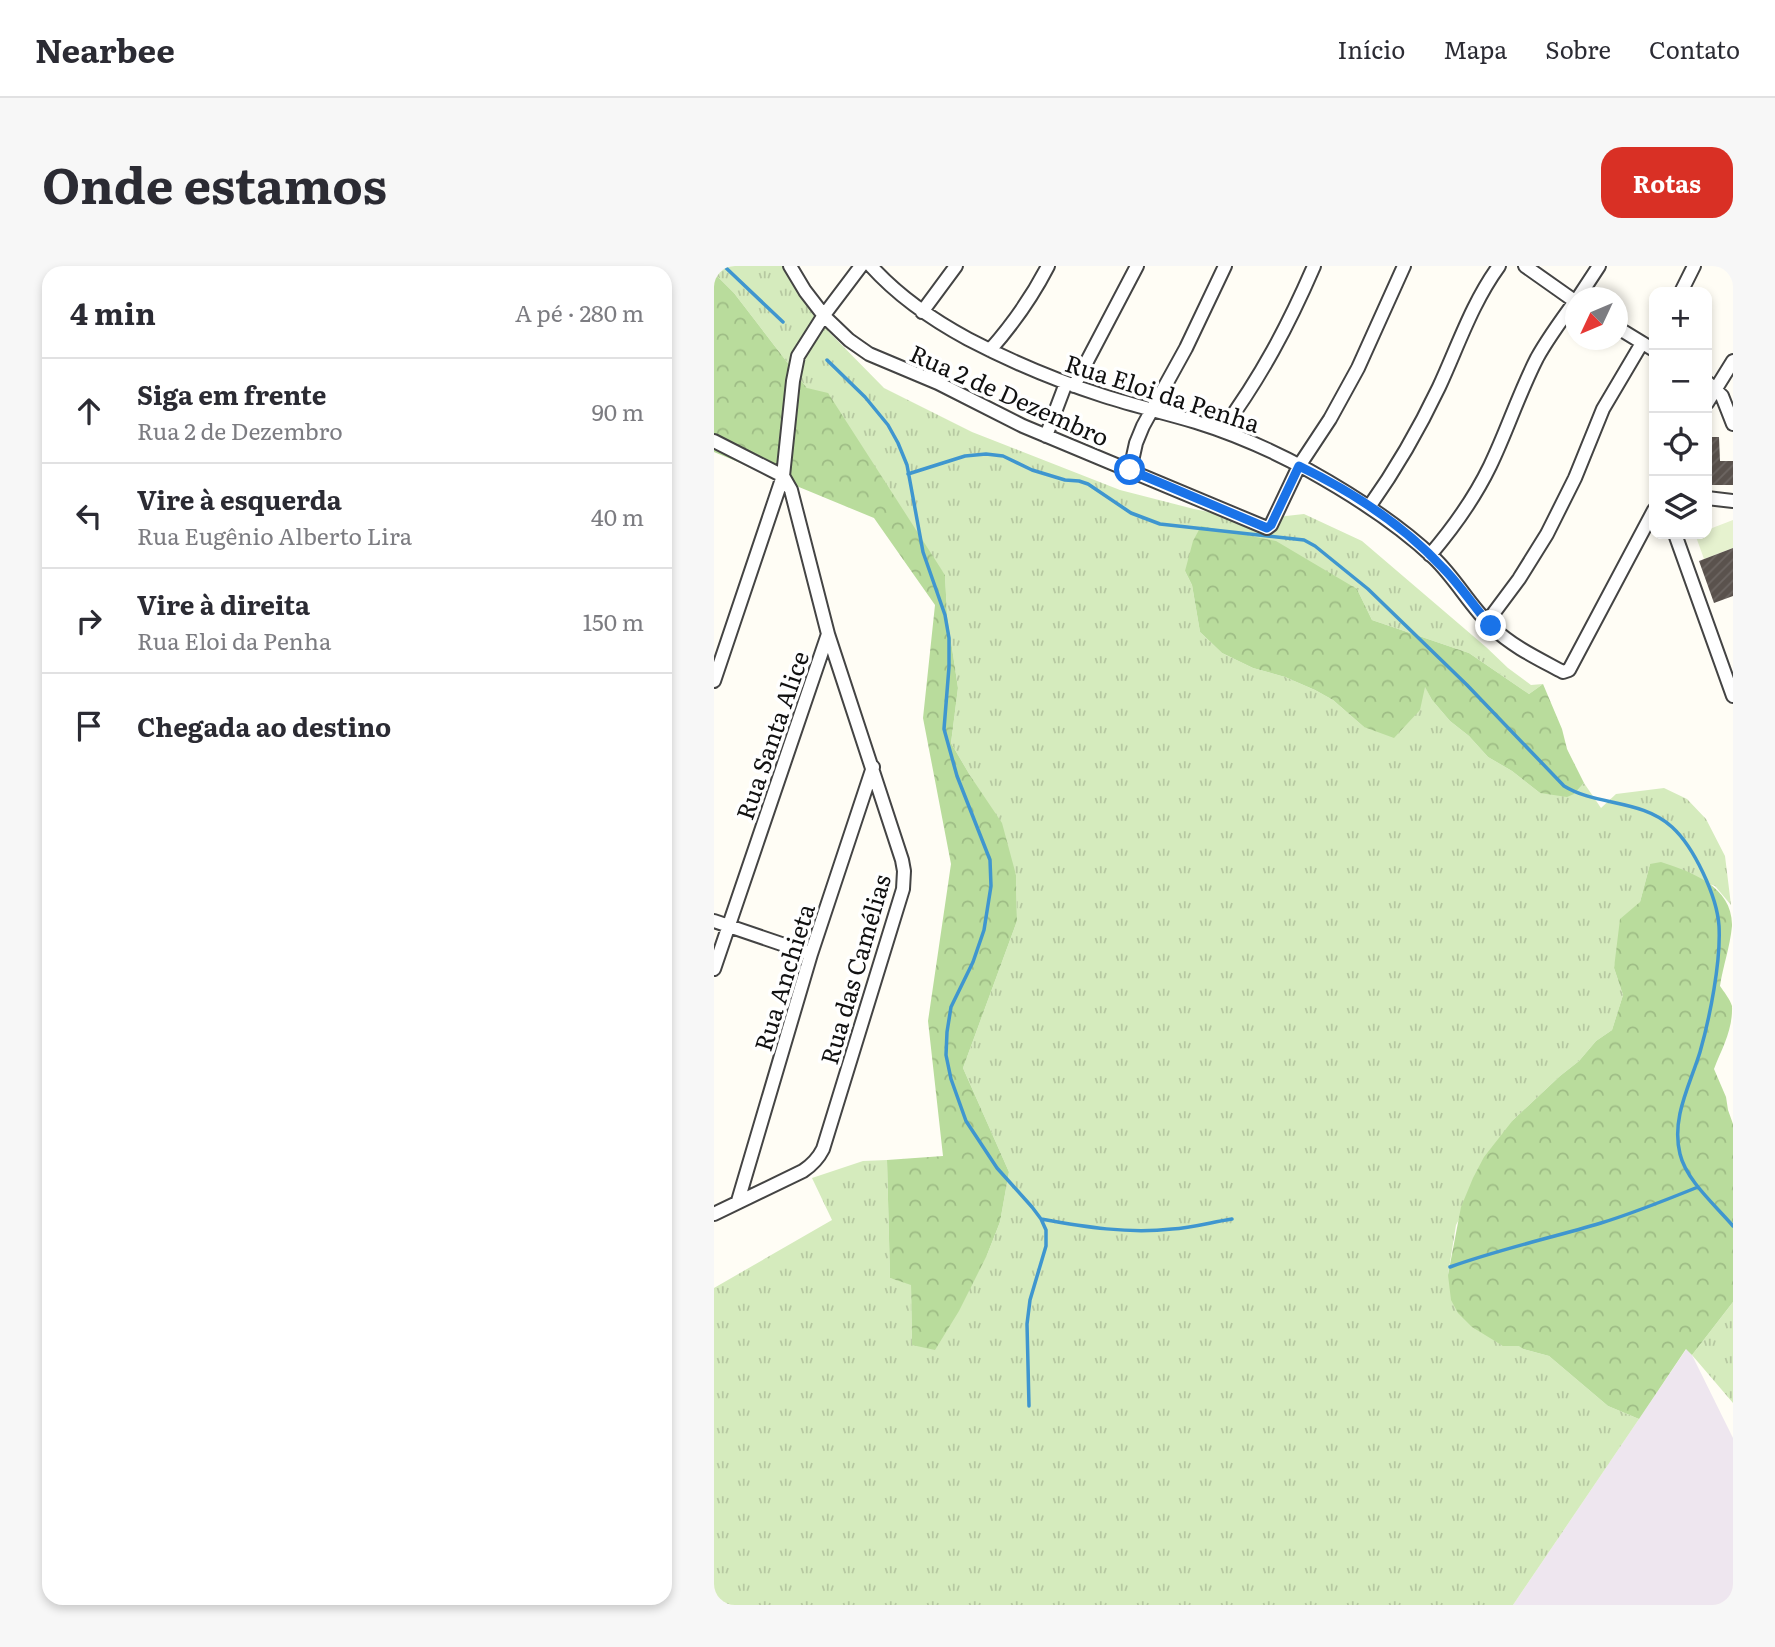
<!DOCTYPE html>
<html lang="pt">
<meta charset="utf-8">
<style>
:root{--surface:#fff;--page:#f7f7f7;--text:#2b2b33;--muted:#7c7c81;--line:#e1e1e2;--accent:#d93025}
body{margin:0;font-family:Literata,serif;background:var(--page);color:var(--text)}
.controls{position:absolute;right:21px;top:21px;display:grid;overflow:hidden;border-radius:14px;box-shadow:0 4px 10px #0003}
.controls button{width:63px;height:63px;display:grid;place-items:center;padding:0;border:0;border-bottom:2px solid var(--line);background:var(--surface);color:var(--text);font:35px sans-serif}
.compass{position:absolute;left:851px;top:21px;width:63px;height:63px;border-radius:50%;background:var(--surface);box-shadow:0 4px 10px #0003;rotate:226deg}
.stop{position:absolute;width:21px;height:21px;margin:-16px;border:5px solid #1a73e8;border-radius:50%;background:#fff}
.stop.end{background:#1a73e8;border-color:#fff;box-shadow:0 2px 7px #0008}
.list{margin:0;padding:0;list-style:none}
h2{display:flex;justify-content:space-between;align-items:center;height:91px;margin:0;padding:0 28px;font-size:30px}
h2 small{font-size:23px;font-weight:400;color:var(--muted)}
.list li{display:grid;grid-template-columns:46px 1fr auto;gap:21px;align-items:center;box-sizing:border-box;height:105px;padding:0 28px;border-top:2px solid var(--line)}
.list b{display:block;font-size:26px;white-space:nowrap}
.list p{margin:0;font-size:23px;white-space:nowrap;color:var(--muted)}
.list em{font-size:23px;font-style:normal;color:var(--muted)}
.icon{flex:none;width:38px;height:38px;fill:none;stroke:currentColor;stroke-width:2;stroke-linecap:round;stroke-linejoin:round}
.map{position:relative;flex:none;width:1019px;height:1339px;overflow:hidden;border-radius:21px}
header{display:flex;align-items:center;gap:42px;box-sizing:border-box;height:98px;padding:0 35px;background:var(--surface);border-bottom:2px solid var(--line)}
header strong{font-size:33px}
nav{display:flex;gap:38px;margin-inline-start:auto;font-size:24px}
.intro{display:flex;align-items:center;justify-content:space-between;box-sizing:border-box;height:168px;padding:0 42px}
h1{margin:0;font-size:49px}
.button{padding:18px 32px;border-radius:21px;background:var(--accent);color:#fff;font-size:24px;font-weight:700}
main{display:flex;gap:42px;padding:0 42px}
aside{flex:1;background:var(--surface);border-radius:21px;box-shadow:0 4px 10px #0003}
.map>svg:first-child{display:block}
</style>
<header>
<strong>Nearbee</strong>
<nav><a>Início</a><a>Mapa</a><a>Sobre</a><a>Contato</a></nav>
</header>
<div class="intro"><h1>Onde estamos</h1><a class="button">Rotas</a></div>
<main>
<aside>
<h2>4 min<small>A pé · 280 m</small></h2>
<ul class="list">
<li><svg class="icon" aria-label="ahead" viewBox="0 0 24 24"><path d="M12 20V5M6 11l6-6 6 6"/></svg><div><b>Siga em frente</b><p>Rua 2 de Dezembro</p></div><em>90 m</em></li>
<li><svg class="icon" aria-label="left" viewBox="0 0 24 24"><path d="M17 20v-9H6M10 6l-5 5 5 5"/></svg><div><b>Vire à esquerda</b><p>Rua Eugênio Alberto Lira</p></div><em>40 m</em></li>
<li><svg class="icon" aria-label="right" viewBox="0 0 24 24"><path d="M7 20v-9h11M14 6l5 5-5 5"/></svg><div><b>Vire à direita</b><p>Rua Eloi da Penha</p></div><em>150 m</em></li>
<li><svg class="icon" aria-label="arrive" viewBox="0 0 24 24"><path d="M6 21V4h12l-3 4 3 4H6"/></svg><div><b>Chegada ao destino</b></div></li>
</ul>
</aside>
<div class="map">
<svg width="1019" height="1339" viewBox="0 0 1019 1339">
<defs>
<pattern id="grass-tufts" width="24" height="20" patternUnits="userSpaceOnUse" patternTransform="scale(1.75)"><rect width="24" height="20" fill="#d5ebbd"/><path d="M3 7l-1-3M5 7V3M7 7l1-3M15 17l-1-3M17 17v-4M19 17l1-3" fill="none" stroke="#b6c8a1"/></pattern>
<pattern id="forest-crowns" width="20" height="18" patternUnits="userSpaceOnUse" patternTransform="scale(1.75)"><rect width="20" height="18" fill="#b9dc9c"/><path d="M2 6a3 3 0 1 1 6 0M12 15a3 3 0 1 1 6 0" fill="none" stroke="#9ebc85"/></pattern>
<pattern id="building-hatch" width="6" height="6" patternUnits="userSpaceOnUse" patternTransform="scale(1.75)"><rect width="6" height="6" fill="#5a524d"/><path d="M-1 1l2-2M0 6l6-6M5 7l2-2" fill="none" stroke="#6d6662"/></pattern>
</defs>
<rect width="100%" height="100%" fill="#fffdf5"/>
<!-- industrial -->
<path fill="#eee6ef" d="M 973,1082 L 978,1089 L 1019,1172 L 1019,1339 L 799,1339 Z"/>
<!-- grass -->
<path fill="url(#grass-tufts)" d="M 0,0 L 72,0 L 86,26 L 115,66 L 170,122 L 258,166 L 406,224 L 480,243 L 534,254 L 590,248 L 648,275 L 772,381 L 794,402 L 817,419 L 829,418 L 815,428 L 755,387 L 658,354 L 643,323 L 471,305 L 478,319 L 486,366 L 508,387 L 539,402 L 571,411 L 601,424 L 619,434 L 650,461 L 711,420 L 718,434 L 736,455 L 755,470 L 774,491 L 798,505 L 826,527 L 860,528 L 870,517 L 887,542 L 902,528 L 950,522 L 973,533 L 992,553 L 1011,590 L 1017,639 L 1001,620 L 936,598 L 926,636 L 903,687 L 900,702 L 909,729 L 898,764 L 882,775 L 865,795 L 846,810 L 799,854 L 742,959 L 734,1009 L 789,1079 L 806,1080 L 809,1083 L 835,1090 L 894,1140 L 925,1153 L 799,1339 L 0,1339 L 0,1022 L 118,954 L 98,912 L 149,895 L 173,894 L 176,1012 L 197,1018 L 198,1079 L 273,989 L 286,956 L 295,906 L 249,802 L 303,655 L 302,609 L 257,511 L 237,477 L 244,422 L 233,348 L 231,309 L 93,122 L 20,27 L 0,7 Z
M 1019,1036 L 1019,1137 L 978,1089 Z"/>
<!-- forest -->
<path fill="url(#forest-crowns)" d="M 0,7 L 20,27 L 93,122 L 114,127 L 231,309 L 233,348 L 244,422 L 237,477 L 257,511 L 288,557 L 302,609 L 303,655 L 249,802 L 295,906 L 286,956 L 273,989 L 245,1045 L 221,1084 L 198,1079 L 197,1019 L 176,1012 L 173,894 L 229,890 L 214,755 L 237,598 L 209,452 L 221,339 L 160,252 L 0,186 Z
M 487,260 L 562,275 L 643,323 L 658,354 L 755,387 L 815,428 L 829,418 L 848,463 L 853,483 L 870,517 L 860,528 L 853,531 L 826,527 L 798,505 L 774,491 L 755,470 L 736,455 L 718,434 L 711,421 L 706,444 L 680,472 L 650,461 L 619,434 L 601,424 L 571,411 L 539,402 L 508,387 L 486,366 L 478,319 L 471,305 L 479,275 Z
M 947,596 C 978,606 1019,621 1018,660 C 1016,681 1009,700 1006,720 C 1010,726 1016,733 1018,740 C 1019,764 1008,782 1000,803 L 1012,831 L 1014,844 L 1019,858 L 1019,1036 L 978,1089 L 972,1083 L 925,1153 L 894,1140 L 835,1090 L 809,1083 L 805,1080 L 789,1080 L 758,1061 L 744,1047 L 737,1034 L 734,1009 L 747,941 L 759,912 L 770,891 L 799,854 L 846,810 L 865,795 L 882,775 L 898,764 L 909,729 L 900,702 L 906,653 L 926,636 L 936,598 Z"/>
<!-- pitch -->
<path fill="#e6f2cf" d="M 1019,254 L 1019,282 L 990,293 L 981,268 L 993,268 L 993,264 Z"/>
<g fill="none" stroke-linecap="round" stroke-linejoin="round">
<!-- stream -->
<path stroke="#3f96cf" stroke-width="3.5" d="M 10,0 L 69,56
M 113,94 L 151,131 L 174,159 L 184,177 L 193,199 L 209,286 L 231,349 L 235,372 L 235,401 L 230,463 L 243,510 L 276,594 L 277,620 L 270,664 L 259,696 L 237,741 L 233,766 L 232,789 L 237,813 L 252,855 L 283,902 L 318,941 L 327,953 L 332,964 L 332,980 L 316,1034 L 313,1058 L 315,1140
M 194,208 L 251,190 L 272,188 L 289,190 L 318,204 L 351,214 L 365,215 L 374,218 L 417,247 L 446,258 L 590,274 L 601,280 L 654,323 L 753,419 L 850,520 C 882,540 928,533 958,561 C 980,581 1003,630 1005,660 C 1007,695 996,751 986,786 C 976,819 957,852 966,888 C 972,914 1002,940 1019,960
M 327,953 C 371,961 414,968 458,963 C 478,962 498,956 518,953
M 736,1001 C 786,983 837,972 887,957 C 920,947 952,934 984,921"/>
</g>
<!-- building -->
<path fill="url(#building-hatch)" d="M 993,171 L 1005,171 L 1006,195 L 1019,195 L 1019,219 L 993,219 Z
M 1019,282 L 1019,330 L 1000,337 L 985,295 Z"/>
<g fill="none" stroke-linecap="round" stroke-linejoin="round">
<defs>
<path id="minor" d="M 76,0 L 91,25 L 111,51 L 135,74 L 155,88 L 224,117 L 309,160 L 553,262 L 557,259 L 585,200 L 616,153 L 644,102 L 690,0
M 157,0 C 185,31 217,53 254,73 C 298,96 343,115 390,130 C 421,140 452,147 482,156 C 521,168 559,185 594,204 C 639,229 683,257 720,292 C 742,313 756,340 778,361 C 799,381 825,393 849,406 L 855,404 L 940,244
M 811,0 L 862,36
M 967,26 L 980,0
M 864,32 L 885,0
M 208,46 L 242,0
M 904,62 L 940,84
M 276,84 C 299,58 318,31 334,0
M 993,116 L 1008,130 L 1019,158
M 360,120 L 423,0
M 993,137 L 1019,95
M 508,164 C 547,111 574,60 600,0
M 332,170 L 352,117
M 0,175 L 69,210 L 77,224 L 114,368 L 188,594 L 190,605 L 189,623 L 109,883 C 104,893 98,899 89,905 L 0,948
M 416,204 L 422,177 L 429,160 L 472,82 L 511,0
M 993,232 L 1019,235
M 655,241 C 682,203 705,163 725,121 C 744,80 758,37 785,0
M 961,268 L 1019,430
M 716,289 C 739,262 760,233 776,200 C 793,165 805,127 823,92 C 834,72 848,53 862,34
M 773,356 L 805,313 L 833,268 L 861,212 L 889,143 L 928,77
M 0,415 L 69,210 L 79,115 L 84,90 L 110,49 L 147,0
M 0,655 L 97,688
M 0,703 L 114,368
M 24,935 L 97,688 L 159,501"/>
</defs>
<!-- minor casing -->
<use href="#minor" stroke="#444" stroke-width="16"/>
<!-- minor -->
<use href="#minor" stroke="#fff" stroke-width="12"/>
</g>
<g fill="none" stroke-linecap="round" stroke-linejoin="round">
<!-- route -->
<path stroke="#1a73e8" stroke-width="9" d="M 416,204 L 553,262 L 557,259 L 585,200 C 637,225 690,260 729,302 C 747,320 760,341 777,360"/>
</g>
<g text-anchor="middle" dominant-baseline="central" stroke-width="7" stroke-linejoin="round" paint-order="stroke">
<!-- street labels -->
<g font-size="24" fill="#111" stroke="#fff">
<text transform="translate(449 126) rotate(18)">Rua Eloi da Penha</text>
<text transform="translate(296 128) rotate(24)">Rua 2 de Dezembro</text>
<text transform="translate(57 469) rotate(-71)">Rua Santa Alice</text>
<text transform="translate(140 703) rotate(-74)">Rua das Camélias</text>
<text transform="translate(69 711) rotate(-73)">Rua Anchieta</text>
</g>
</g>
</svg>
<div class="controls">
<button>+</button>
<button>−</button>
<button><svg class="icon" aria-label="locate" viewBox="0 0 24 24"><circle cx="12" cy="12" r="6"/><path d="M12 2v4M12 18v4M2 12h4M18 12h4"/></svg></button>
<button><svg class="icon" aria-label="layers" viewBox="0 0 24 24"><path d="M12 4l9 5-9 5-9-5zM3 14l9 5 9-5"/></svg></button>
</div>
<svg class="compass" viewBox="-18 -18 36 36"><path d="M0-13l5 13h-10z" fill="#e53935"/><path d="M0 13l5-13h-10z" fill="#7c7c81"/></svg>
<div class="stop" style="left:416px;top:204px"></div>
<div class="stop end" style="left:777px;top:360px"></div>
</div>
</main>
